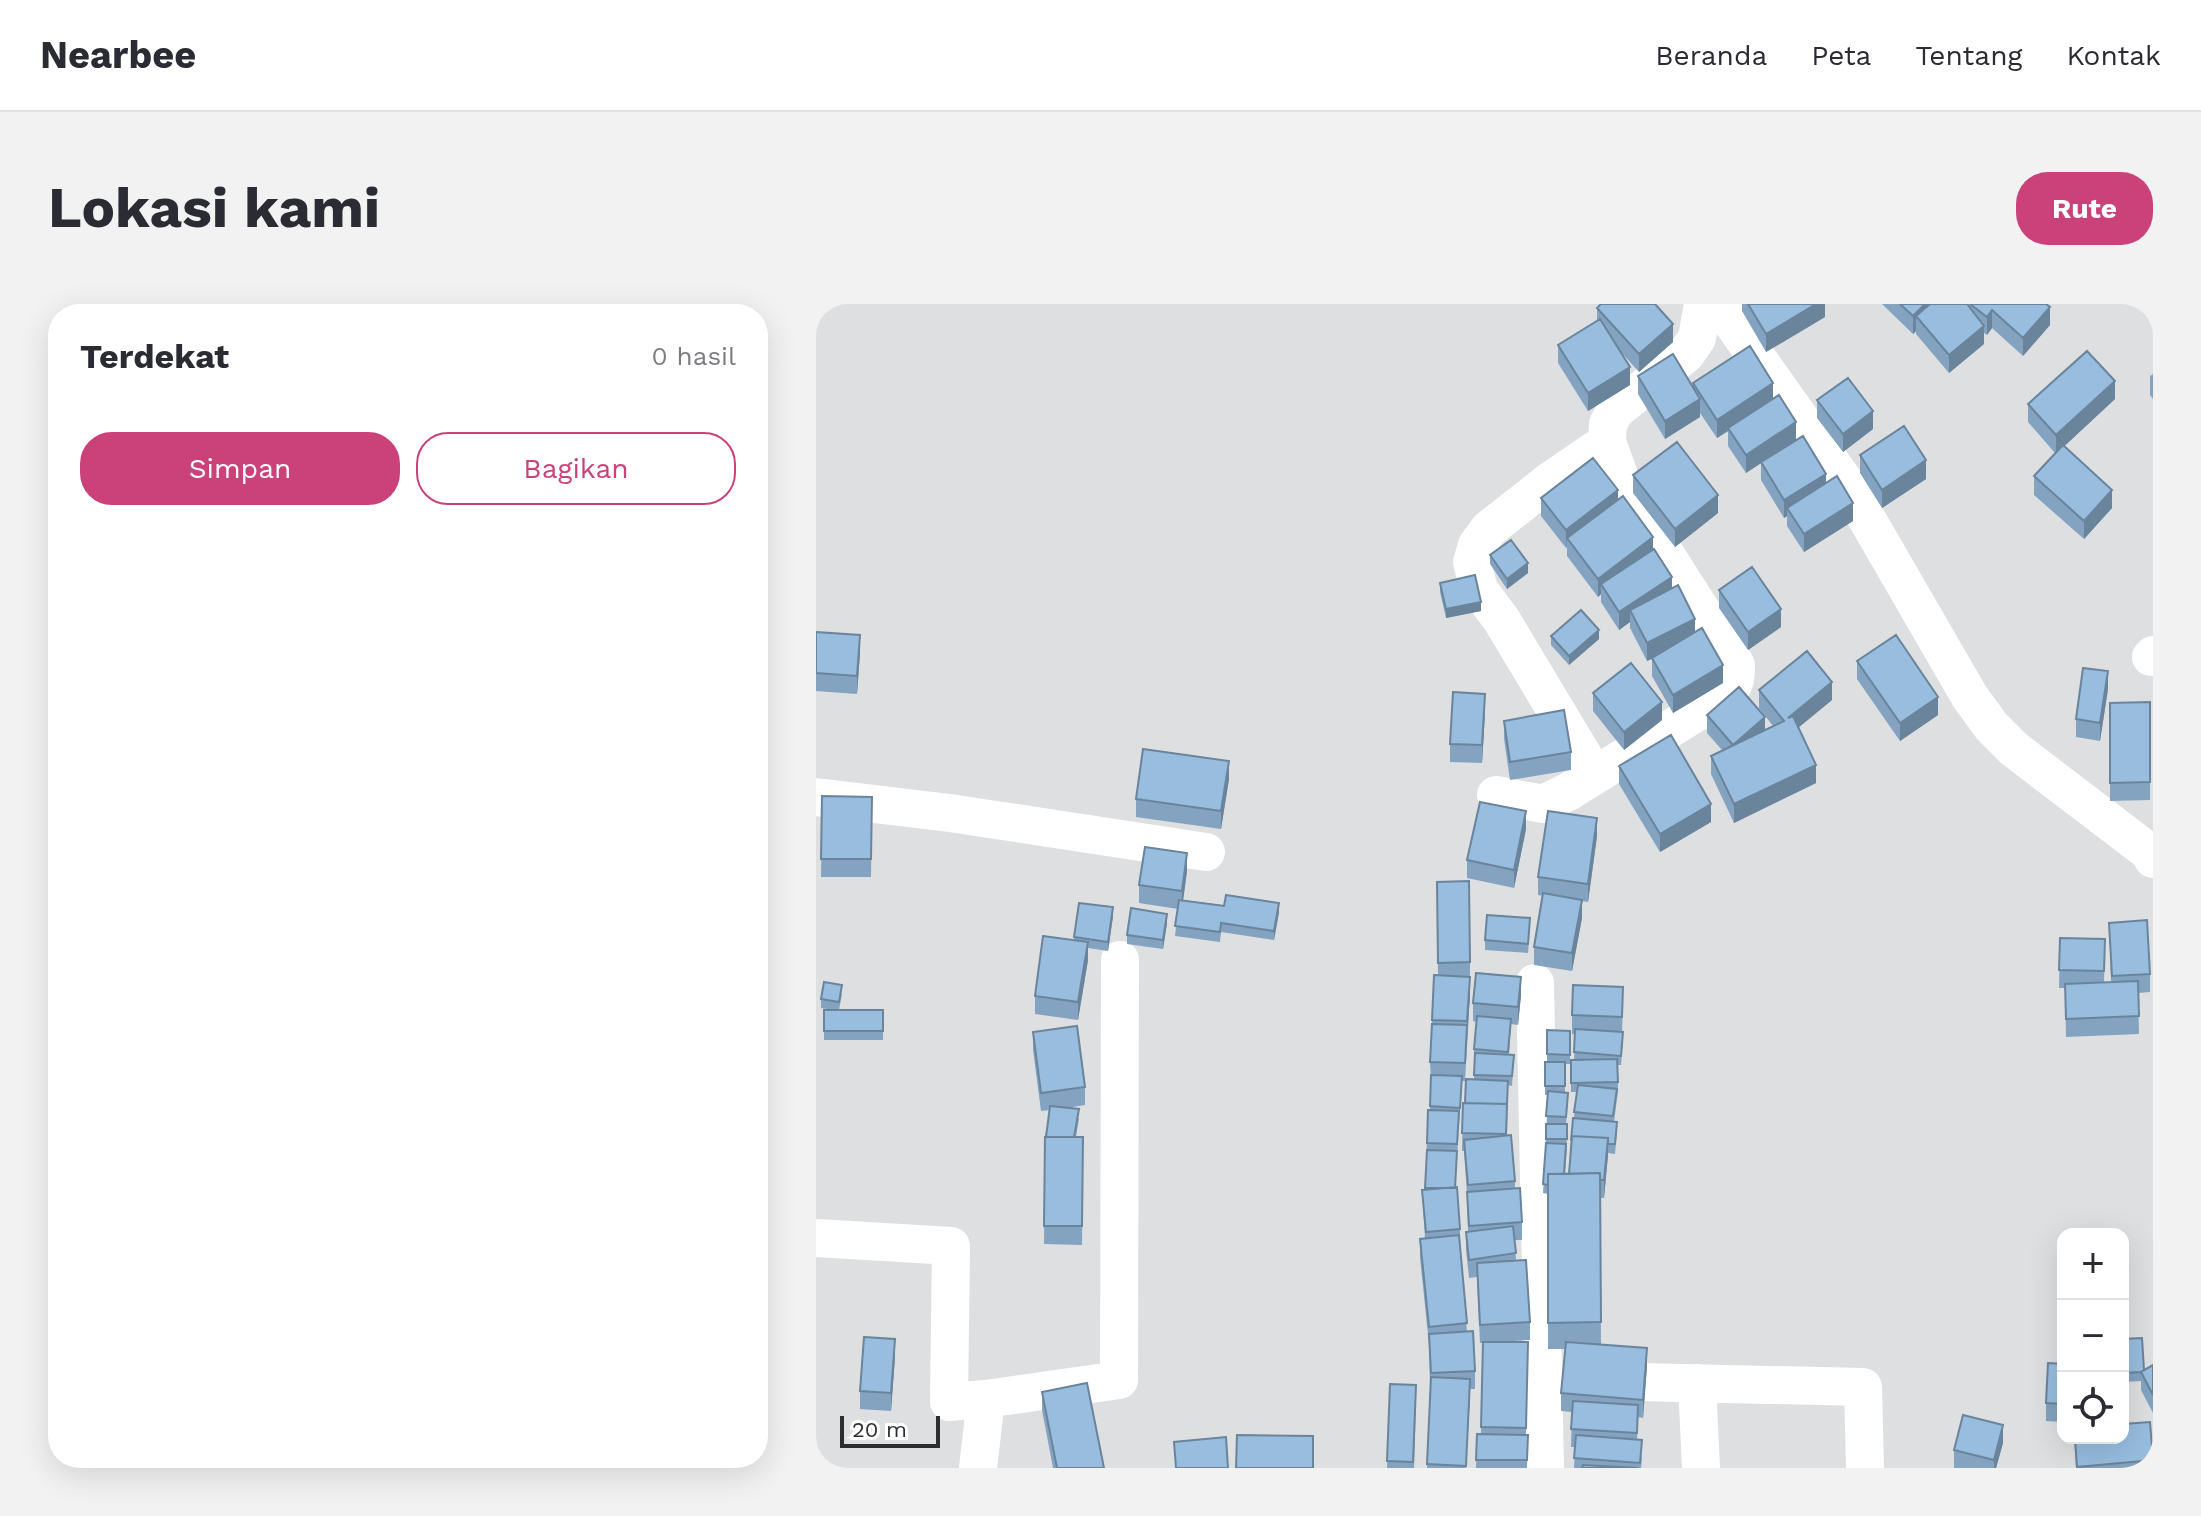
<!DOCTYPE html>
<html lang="id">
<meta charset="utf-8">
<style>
:root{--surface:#fff;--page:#f2f2f3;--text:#2b2b33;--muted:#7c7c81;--line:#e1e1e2;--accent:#cb427b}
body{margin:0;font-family:"Work Sans",sans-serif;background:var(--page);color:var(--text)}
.controls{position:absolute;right:24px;bottom:24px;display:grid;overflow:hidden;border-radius:16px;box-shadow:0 8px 32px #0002}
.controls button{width:72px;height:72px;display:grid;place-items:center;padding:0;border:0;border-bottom:2px solid var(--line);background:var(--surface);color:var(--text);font:40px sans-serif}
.scale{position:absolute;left:24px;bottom:20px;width:100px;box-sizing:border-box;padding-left:8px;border:4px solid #2d2e2e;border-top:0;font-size:22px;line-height:28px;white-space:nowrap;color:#2d2e2e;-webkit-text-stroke:6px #fff;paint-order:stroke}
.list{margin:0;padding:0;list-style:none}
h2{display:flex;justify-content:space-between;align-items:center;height:104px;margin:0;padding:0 32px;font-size:34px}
h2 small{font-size:26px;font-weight:400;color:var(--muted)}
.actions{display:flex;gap:16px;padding:24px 32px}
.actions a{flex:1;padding:18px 0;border:2px solid var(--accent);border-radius:32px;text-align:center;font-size:28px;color:var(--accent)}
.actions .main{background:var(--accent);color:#fff}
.icon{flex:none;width:44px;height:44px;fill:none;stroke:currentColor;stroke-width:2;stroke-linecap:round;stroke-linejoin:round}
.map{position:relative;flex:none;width:1337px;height:1164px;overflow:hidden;border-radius:32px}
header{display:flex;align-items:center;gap:48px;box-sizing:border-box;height:112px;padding:0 40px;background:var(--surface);border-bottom:2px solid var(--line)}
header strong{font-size:38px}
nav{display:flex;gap:44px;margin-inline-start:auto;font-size:28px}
.intro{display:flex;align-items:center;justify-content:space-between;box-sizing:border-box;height:192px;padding:0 48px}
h1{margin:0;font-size:56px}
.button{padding:20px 36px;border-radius:32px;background:var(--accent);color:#fff;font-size:28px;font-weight:700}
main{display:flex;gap:48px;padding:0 48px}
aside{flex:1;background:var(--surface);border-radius:32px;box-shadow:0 8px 32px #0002}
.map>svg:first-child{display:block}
</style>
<header>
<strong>Nearbee</strong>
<nav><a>Beranda</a><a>Peta</a><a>Tentang</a><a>Kontak</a></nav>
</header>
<div class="intro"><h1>Lokasi kami</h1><a class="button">Rute</a></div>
<main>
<aside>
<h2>Terdekat<small>0 hasil</small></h2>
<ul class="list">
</ul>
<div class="actions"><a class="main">Simpan</a><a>Bagikan</a></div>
</aside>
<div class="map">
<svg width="1337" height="1164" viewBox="0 0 1337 1164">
<rect width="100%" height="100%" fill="#dedfe1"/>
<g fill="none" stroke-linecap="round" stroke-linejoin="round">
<!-- minor -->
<path stroke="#fff" stroke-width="38" d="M 903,0 L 1033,184 L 1154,393 L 1176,423 L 1198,445 L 1333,548 L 1337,555
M 1335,353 L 1337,351
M 778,470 L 685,315 L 663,286 L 656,258 L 661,241 L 673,225 L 734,177 L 791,138
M 680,491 L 727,500 L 752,488 L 907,392 C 919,383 920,376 920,361 L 808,185 L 791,138 L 792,120 L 799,107 L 870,50 L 881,34 L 887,0
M 0,493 L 134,509 L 390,548
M 719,679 L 729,1164
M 0,934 L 135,942 L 133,1098 L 170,1095
M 778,1077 L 1047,1083 L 1049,1164
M 881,1079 L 885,1164
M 162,1164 L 170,1095 L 303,1076 L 304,656"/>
</g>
<!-- wall -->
<path fill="#83a3c0" d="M 926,0 L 1009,0 L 1009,13 L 950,48 L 926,7 Z
M 1066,0 L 1230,0 L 1234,21 L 1207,52 L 1176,24 L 1171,31 L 1168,29 L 1168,40 L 1133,69 L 1100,30 L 1100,27 L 1097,30 Z
M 781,4 L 857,38 L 823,68 L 805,48 L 814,81 L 772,107 L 742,59 L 742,41 L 781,17 Z
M 1337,70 L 1337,95 L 1334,91 L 1334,72 Z
M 822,72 L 877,82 L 877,79 L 957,94 L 980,136 L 1037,217 L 988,248 L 971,222 L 971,212 L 968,214 L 945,176 L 945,159 L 930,169 L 912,142 L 912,127 L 901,134 L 884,109 L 884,113 L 849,135 L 822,90 Z
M 1299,95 L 1248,142 L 1296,204 L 1268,235 L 1218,191 L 1218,172 L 1239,149 L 1212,118 L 1212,100 Z
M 1001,96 L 1057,125 L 1027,148 L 1001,114 Z
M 1044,151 L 1110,175 L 1066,204 L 1044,169 Z
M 817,171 L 902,209 L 859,243 L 817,189 Z
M 725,194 L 802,196 L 837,246 L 879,328 L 907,379 L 857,409 L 836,372 L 836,355 L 831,357 L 814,324 L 814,318 L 803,326 L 785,298 L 785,290 L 782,293 L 751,252 L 751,243 L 750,244 L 725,212 Z
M 674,251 L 712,269 L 691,285 L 674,260 Z
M 624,279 L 665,307 L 630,314 L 624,288 Z
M 903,286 L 965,323 L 932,346 L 903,304 Z
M 0,328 L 44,349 L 41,390 L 0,387 Z
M 735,332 L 783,335 L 753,361 L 735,341 Z
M 1041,357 L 1122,411 L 1084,437 L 1041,375 Z
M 1292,385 L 1284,437 L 1260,433 L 1260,415 Z
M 943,386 L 1016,396 L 982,424 L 1000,479 L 918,519 L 895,470 L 895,452 L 906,446 L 891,429 L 891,411 L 949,425 L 957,422 L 943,404 Z
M 777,389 L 846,416 L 808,446 L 777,407 Z
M 1334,398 L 1334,496 L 1294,497 L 1294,399 Z
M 669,408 L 666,459 L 634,458 L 634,440 Z
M 688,417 L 755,448 L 755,466 L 694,476 L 688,435 Z
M 803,462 L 895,518 L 844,548 L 803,480 Z
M 413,475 L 405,525 L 320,513 L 320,495 Z
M 6,492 L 56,493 L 55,573 L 5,573 Z
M 710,525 L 698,584 L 651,574 L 651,556 Z
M 781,532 L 772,598 L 766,597 L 766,614 L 756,667 L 718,661 L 718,643 L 727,592 L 722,591 L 722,573 Z
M 371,567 L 367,596 L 463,608 L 458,636 L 405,628 L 404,638 L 359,632 L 362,605 L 323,599 L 323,581 Z
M 621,578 L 654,658 L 654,691 L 649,777 L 646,777 L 639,884 L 644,925 L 644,941 L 651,1028 L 659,1067 L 659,1085 L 654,1085 L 650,1164 L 611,1164 L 614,1083 L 613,1041 L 604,953 L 604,935 L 609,935 L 606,886 L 609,886 L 612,806 L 614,806 L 615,776 L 614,758 L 618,671 L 622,671 Z
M 297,612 L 292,647 L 272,644 L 272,656 L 262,716 L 219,710 L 219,692 L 258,636 L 258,633 Z
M 351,619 L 347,645 L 311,640 L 311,631 Z
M 1293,619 L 1334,670 L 1334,688 L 1322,689 L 1323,730 L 1250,733 L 1249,684 L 1243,684 L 1244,634 L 1289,635 L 1288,679 L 1295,679 Z
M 714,623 L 712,649 L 669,646 L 669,636 Z
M 26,690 L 23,706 L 67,706 L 67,736 L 8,736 L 8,706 L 16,706 L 5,704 L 5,695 Z
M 705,691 L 702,721 L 695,720 L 693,750 L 698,751 L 696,782 L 692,781 L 691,832 L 699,877 L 699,884 L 706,918 L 706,936 L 699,936 L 700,957 L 714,1018 L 714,1036 L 681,1038 L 712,1038 L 710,1131 L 712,1131 L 711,1164 L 660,1164 L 661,1130 L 665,1130 L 667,1039 L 664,1039 L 661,973 L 653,974 L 650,946 L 650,928 L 652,928 L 651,891 L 648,847 L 646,847 L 647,799 L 649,799 L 658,775 L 658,745 L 660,718 L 657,717 L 657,699 Z
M 807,701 L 806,728 L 807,737 L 805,761 L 802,761 L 802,787 L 798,818 L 801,827 L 799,850 L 792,849 L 788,894 L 784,894 L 785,1041 L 831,1062 L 827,1114 L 822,1113 L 821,1136 L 826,1154 L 825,1164 L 758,1164 L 759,1143 L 755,1143 L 756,1108 L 745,1107 L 745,1089 L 749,1045 L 732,1045 L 732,890 L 727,889 L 732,791 L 729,791 L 729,758 L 731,758 L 731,750 L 754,727 L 754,760 L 749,760 L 749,789 L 752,798 L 750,820 L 751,844 L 749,870 L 753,870 L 755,837 L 761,788 L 755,788 L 755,756 L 758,756 L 759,730 L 756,730 L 756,711 Z
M 217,728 L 269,783 L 269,801 L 251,804 L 263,815 L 260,833 L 267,833 L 266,941 L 228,940 L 229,833 L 234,806 L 225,807 L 217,746 Z
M 1307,1035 L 1328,1066 L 1337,1061 L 1337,1109 L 1325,1086 L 1325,1077 L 1307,1078 Z
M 79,1053 L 75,1107 L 44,1105 L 44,1087 Z
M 1247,1060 L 1247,1118 L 1230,1117 L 1230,1099 Z
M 574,1080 L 600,1099 L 598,1164 L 571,1164 Z
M 226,1088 L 288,1164 L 237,1164 L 226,1106 Z
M 1258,1134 L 1307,1134 L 1337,1156 L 1337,1164 L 1260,1164 Z
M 1187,1139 L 1180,1164 L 1138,1164 L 1138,1146 Z"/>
<!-- shaded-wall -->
<path fill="#6a849c" d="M 1000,0 L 1009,0 L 1009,13 L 950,48 L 950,30 Z
M 1109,0 L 1126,0 L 1100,12 L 1100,27 L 1097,30 L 1097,12 Z
M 1234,3 L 1234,21 L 1207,52 L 1207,34 Z
M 1176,6 L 1176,24 L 1171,31 L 1171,13 Z
M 857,20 L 857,38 L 823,68 L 823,50 Z
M 1168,22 L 1168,40 L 1133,69 L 1133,51 Z
M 814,63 L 814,81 L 772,107 L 772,89 Z
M 1299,77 L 1299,95 L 1240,150 L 1240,131 Z
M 957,79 L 957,97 L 912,124 L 912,127 L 901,134 L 901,116 Z
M 884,95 L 884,113 L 849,135 L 849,117 Z
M 1057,107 L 1057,125 L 1027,148 L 1027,130 Z
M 980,118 L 980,136 L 930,169 L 930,151 Z
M 1110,156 L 1110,175 L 1066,204 L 1066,186 Z
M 1010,170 L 1010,188 L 971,204 L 971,212 L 968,214 L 968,196 Z
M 802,186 L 802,204 L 751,234 L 750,244 L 750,226 Z
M 1296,186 L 1296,204 L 1268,235 L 1268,217 Z
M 902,191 L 902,209 L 859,243 L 859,225 Z
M 1037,199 L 1037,217 L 988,248 L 988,230 Z
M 837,233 L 837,251 L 785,280 L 785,290 L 782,293 L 782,275 Z
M 712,259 L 712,269 L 691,285 L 691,275 Z
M 856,273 L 856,291 L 814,306 L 814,318 L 803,326 L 803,308 Z
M 665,298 L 665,307 L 630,314 L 630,305 Z
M 965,305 L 965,323 L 932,346 L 932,328 Z
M 879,315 L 879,333 L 831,357 L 831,339 Z
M 783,326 L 783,335 L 753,361 L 753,352 Z
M 44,331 L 44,349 L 41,390 L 41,372 Z
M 907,361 L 907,379 L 857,409 L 857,391 Z
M 1292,367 L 1292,385 L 1284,437 L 1284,419 Z
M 1016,378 L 1016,396 L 972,432 L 972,414 Z
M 669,390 L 669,408 L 666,459 L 666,441 Z
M 1122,393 L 1122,411 L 1084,437 L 1084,419 Z
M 846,398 L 846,416 L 808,446 L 808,428 Z
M 949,413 L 949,432 L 917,441 Z
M 413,457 L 413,475 L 405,525 L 405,507 Z
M 1000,461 L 1000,479 L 918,519 L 918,500 Z
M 895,500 L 895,518 L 844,548 L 844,530 Z
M 710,507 L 710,525 L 698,584 L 698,566 Z
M 781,514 L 781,532 L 772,598 L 772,580 Z
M 371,549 L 371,567 L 366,605 L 366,587 Z
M 766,596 L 766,614 L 756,667 L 756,649 Z
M 463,599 L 463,608 L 458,636 L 458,627 Z
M 297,603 L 297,612 L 292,647 L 292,638 Z
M 351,610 L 351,619 L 347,645 L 347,636 Z
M 272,638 L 272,656 L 262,716 L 262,698 Z
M 654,673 L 654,691 L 651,735 L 651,717 Z
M 705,673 L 705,691 L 702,721 L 702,703 Z
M 792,834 L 792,852 L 788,894 L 788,876 Z
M 79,1035 L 79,1053 L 75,1107 L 75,1089 Z
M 831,1044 L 831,1062 L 827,1114 L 827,1096 Z
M 654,1075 L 654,1093 L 650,1164 L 650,1162 Z
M 1187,1121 L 1187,1139 L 1180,1164 L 1178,1164 L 1178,1156 Z"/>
<!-- building -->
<path fill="#98bddf" stroke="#6a849c" stroke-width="2" d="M 785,0 L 839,0 L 857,20 L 823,50 L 781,4 Z
M 932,0 L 1000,0 L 950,30 Z
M 1084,0 L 1109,0 L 1097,12 Z
M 1114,0 L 1151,0 L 1168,22 L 1133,51 L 1100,12 Z
M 1154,0 L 1230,0 L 1234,3 L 1207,34 L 1176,6 L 1171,13 Z
M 784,15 L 814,63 L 772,89 L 742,41 Z
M 934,42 L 957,79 L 901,116 L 877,79 Z
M 1271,47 L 1299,77 L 1240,131 L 1212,100 Z
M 857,50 L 884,95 L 849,117 L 822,72 Z
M 1032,74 L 1057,107 L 1027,130 L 1001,96 Z
M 963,91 L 980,118 L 930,151 L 912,124 Z
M 1088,122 L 1110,156 L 1066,186 L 1044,151 Z
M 987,132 L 1010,170 L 968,196 L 945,158 Z
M 861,138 L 902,191 L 859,225 L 817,171 Z
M 1247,141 L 1296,186 L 1268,217 L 1218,172 Z
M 777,154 L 802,186 L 750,226 L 725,194 Z
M 1021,172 L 1037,199 L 988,230 L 971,204 Z
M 807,192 L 837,233 L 782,275 L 751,234 Z
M 695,236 L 712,259 L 691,275 L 674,251 Z
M 838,245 L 856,273 L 803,308 L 785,280 Z
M 936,263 L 965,305 L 932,328 L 903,286 Z
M 659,271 L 665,298 L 630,305 L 624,279 Z
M 862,281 L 879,315 L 831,339 L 814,306 Z
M 765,306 L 783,326 L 753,352 L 735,332 Z
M 886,324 L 907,361 L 857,391 L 836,354 Z
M 0,328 L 44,331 L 41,372 L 0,369 Z
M 1080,331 L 1122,393 L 1084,419 L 1041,357 Z
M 991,347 L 1016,378 L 972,414 L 977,412 L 1000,461 L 918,500 L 895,452 L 968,417 L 943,386 Z
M 815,359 L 846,398 L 808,428 L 777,389 Z
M 1267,364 L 1292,367 L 1284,419 L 1260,415 Z
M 923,383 L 949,413 L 917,441 L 891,411 Z
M 637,388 L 669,390 L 666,441 L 634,440 Z
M 1334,398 L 1334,478 L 1294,479 L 1294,399 Z
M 748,406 L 755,448 L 694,458 L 688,417 Z
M 855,431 L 895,500 L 844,530 L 803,462 Z
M 327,445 L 413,457 L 405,507 L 320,495 Z
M 6,492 L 56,493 L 55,555 L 5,555 Z
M 664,498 L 710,507 L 698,566 L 651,556 Z
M 732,507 L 781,514 L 772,580 L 722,573 Z
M 329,543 L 371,549 L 366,587 L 323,581 Z
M 653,577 L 654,658 L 622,659 L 621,578 Z
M 727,589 L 766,596 L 756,649 L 718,643 Z
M 410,591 L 463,599 L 458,627 L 405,619 L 404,628 L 359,622 L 363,596 L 408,602 Z
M 263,599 L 297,603 L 292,638 L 258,633 Z
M 315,604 L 351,610 L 347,636 L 311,631 Z
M 671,611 L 714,614 L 712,640 L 669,636 Z
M 1331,616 L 1334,670 L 1296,672 L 1293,619 Z
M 227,632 L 272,638 L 262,698 L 219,692 Z
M 1244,634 L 1289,635 L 1288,667 L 1243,666 Z
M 660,669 L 705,673 L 702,703 L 657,699 Z
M 618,671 L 654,673 L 651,717 L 616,716 Z
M 1322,677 L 1323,712 L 1250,715 L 1249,680 Z
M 8,678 L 26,681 L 23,698 L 5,695 Z
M 757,681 L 807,683 L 806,713 L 756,711 Z
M 8,706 L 67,706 L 67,727 L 8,727 Z
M 661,712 L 695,715 L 692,748 L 658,745 Z
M 616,720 L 651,721 L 649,759 L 614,758 Z
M 261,722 L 269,783 L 225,789 L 217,728 Z
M 759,725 L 807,728 L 805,752 L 758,748 Z
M 731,726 L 754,727 L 754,751 L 731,750 Z
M 659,749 L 698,751 L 696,772 L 658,771 Z
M 801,755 L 802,778 L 755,779 L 755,756 Z
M 729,758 L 749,758 L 749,782 L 729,782 Z
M 615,771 L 646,772 L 644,804 L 614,802 Z
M 650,775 L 692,777 L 691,800 L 649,799 Z
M 762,781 L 801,785 L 797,812 L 758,808 Z
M 732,787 L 752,789 L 750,813 L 730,812 Z
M 647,799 L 691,800 L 690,830 L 646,829 Z
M 234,802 L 263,805 L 258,833 L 230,833 Z
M 612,806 L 643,807 L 641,840 L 611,839 Z
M 757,814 L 801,818 L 799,840 L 792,840 L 792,834 L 756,832 L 755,837 Z
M 730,820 L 751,820 L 751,835 L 730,835 Z
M 695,831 L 699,877 L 652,881 L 648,836 Z
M 756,832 L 792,834 L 788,876 L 784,876 L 784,869 L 753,870 Z
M 229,833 L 267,833 L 266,922 L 228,922 Z
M 730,839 L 750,840 L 748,870 L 732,870 L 732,881 L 727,880 Z
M 611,846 L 641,847 L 639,884 L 609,884 Z
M 784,869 L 785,1018 L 732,1019 L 732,870 Z
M 641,883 L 644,925 L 610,928 L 606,886 Z
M 704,884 L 706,918 L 653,922 L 651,888 Z
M 697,922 L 700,949 L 653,956 L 650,928 Z
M 643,931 L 651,1019 L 613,1023 L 604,935 Z
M 710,956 L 714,1018 L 664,1021 L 661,959 Z
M 657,1027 L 659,1067 L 615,1069 L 613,1030 Z
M 48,1033 L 79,1035 L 75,1089 L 44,1087 Z
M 1326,1034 L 1328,1066 L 1325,1068 L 1307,1069 L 1307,1035 Z
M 667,1038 L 712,1038 L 710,1124 L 665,1123 Z
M 750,1038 L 831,1044 L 827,1096 L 745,1089 Z
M 1232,1059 L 1247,1060 L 1247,1100 L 1230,1099 Z
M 1337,1061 L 1337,1091 L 1325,1068 Z
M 615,1073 L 654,1075 L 650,1162 L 611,1160 Z
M 271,1079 L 288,1164 L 241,1164 L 226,1088 Z
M 574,1080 L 600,1081 L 597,1158 L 571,1157 Z
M 757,1097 L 822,1101 L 821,1129 L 755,1125 Z
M 1147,1111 L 1187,1121 L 1178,1156 L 1138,1146 Z
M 1334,1118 L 1337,1156 L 1261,1163 L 1259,1134 L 1307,1134 L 1307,1120 Z
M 661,1130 L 712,1131 L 711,1156 L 660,1156 Z
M 421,1131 L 497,1132 L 497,1164 L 420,1164 Z
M 760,1131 L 826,1136 L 824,1159 L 758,1154 Z
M 410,1133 L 412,1164 L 360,1164 L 358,1138 Z
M 767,1161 L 822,1164 L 766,1164 Z"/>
</svg>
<div class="controls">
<button>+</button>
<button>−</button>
<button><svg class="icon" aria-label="locate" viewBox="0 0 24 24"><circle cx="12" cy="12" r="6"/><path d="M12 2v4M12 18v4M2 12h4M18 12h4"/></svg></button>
</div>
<div class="scale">20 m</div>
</div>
</main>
